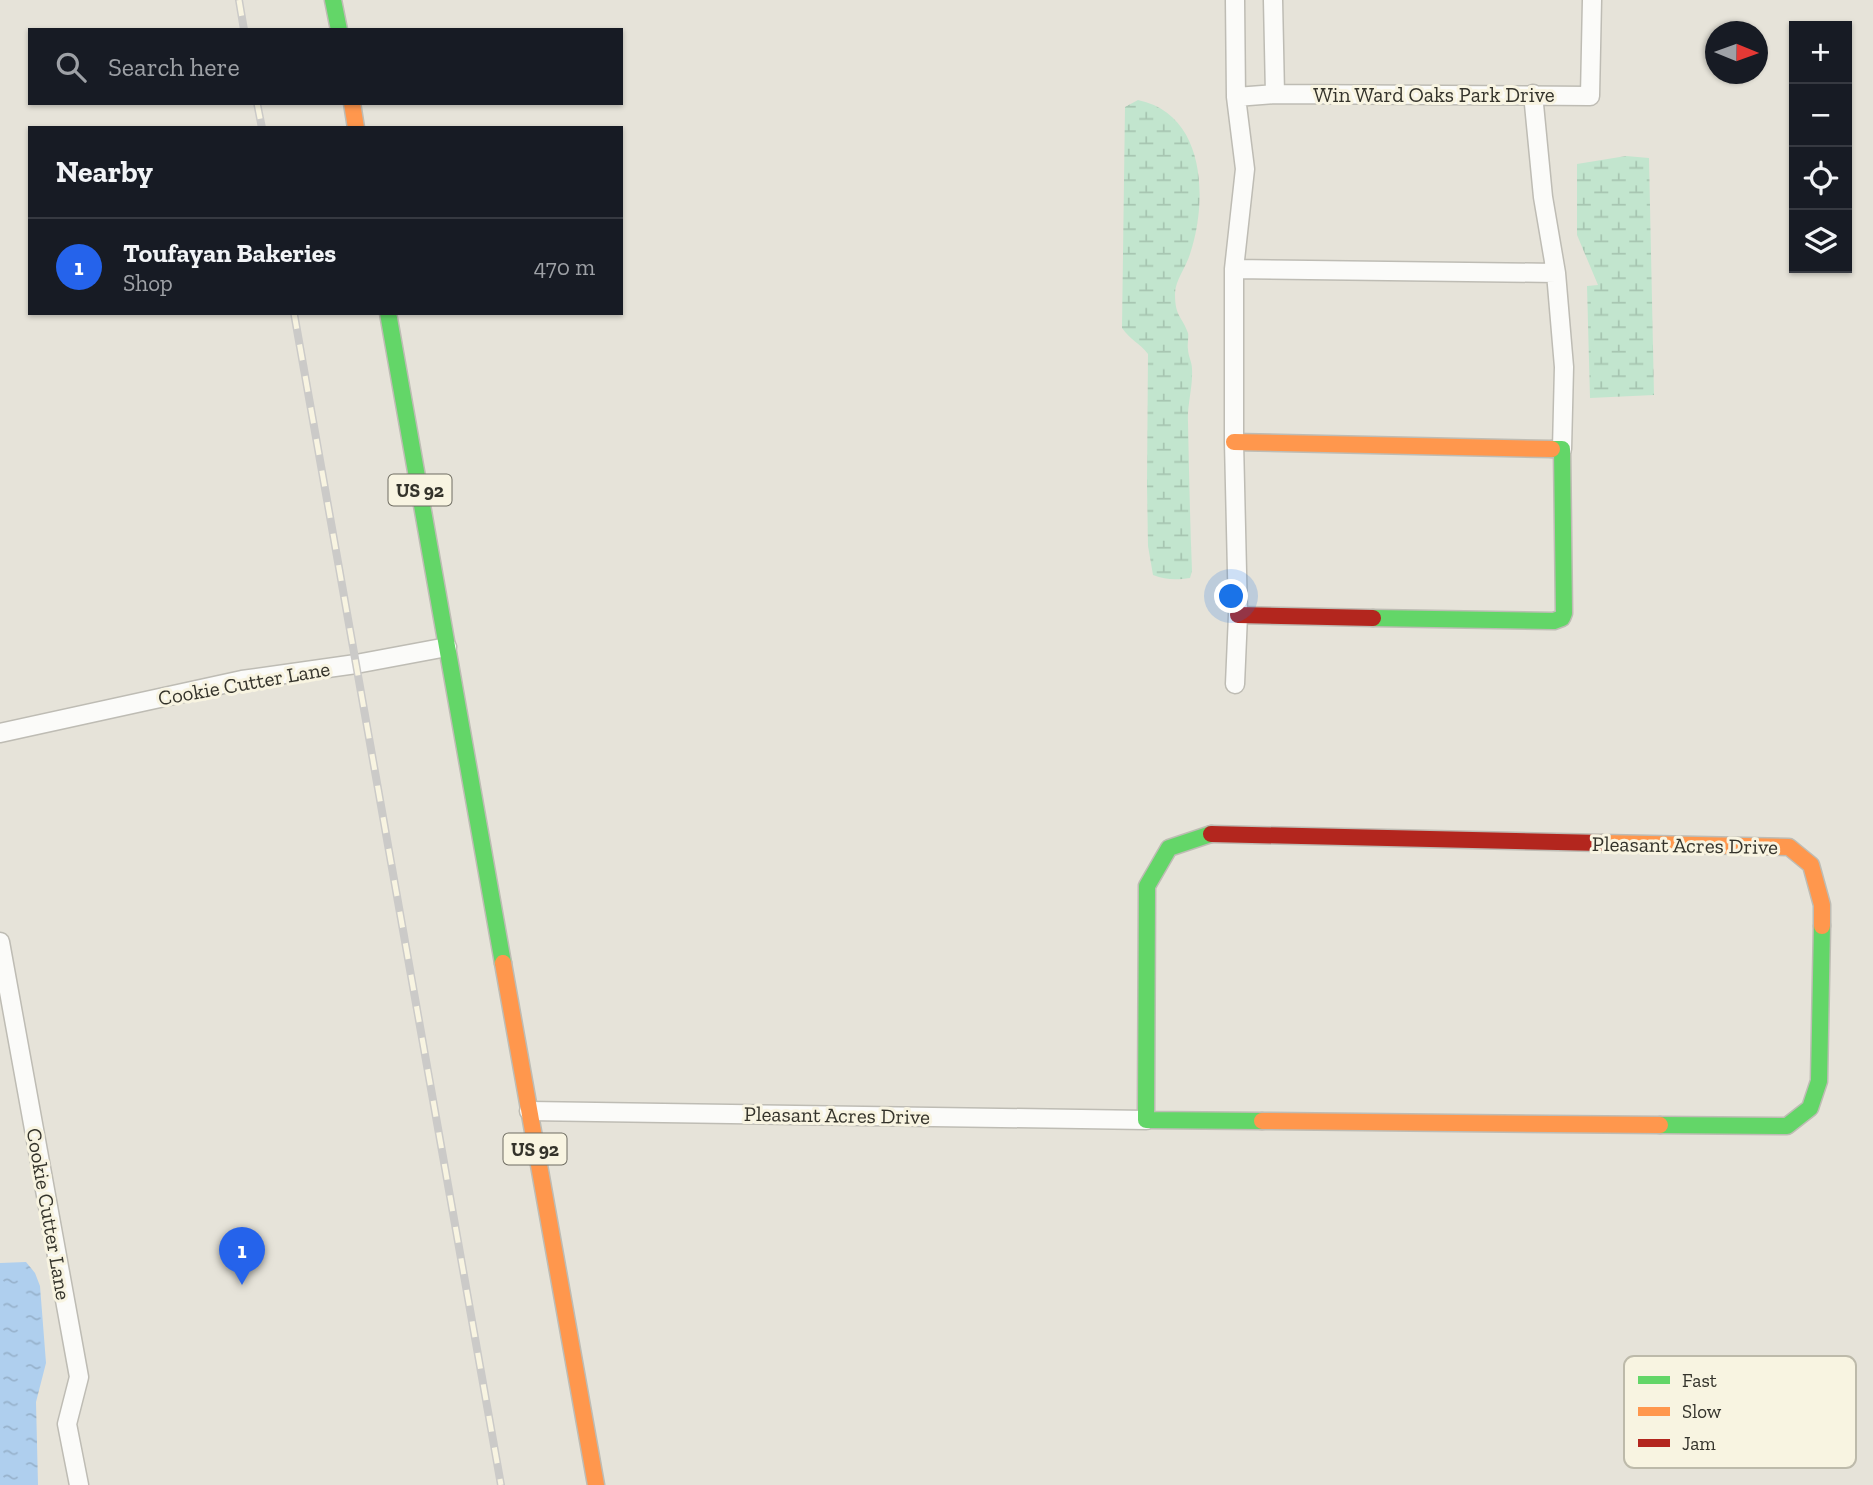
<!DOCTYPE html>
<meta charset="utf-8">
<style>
:root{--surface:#171b24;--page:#242831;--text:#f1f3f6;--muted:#9ea1a6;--line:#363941;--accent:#2563eb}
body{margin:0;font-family:"Zilla Slab",serif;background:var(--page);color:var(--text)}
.controls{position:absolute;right:21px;top:21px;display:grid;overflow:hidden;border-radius:0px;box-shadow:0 2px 5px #0004}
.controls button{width:63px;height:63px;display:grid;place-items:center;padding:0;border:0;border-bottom:2px solid var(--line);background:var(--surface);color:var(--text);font:35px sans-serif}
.compass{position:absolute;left:1705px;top:21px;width:63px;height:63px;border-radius:50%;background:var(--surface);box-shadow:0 2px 5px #0004;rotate:91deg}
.you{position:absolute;left:1232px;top:597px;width:24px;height:24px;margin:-18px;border:5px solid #fff;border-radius:50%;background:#1a73e8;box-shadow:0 0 0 10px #1a73e833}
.badge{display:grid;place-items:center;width:46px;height:46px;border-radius:50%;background:var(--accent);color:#fff;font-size:23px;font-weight:700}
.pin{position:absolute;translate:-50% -58px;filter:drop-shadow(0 2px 4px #0008)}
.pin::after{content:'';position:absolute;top:37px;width:24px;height:21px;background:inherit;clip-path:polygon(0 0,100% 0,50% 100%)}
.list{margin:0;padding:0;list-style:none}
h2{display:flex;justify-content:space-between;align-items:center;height:91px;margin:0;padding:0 28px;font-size:30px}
h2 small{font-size:23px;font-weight:400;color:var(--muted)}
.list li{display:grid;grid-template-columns:46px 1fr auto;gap:21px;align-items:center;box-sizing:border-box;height:98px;padding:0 28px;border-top:2px solid var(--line)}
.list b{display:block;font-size:26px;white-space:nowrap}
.list p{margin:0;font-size:23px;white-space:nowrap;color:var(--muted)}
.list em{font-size:23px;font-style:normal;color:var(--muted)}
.icon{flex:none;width:38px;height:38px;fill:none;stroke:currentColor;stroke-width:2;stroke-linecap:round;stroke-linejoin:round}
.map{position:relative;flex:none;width:1873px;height:1485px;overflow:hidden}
.search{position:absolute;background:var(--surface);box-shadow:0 2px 5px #0004;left:28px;top:28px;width:595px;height:77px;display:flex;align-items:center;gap:18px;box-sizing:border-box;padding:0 24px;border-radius:0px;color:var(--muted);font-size:26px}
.panel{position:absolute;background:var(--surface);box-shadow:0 2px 5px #0004;left:28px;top:126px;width:595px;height:189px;border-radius:0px}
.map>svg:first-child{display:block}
</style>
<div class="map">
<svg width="1873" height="1485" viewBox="0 0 1873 1485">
<defs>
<pattern id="wetland-marsh" width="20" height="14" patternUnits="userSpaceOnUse" patternTransform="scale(1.75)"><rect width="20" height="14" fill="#c2e5ce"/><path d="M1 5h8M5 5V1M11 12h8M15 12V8" fill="none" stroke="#a7c5b1"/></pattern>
<pattern id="water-ripples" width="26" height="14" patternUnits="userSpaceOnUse" patternTransform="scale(1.75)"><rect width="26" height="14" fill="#afcfee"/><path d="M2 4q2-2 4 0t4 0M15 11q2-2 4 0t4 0" fill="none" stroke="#97b2cc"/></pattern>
</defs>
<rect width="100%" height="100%" fill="#e6e3d9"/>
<!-- wetland -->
<path fill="url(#wetland-marsh)" d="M 1138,100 C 1206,114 1208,200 1190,254 C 1186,267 1175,281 1175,294 C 1175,317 1182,316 1188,333 C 1189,338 1187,344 1188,349 C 1188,356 1192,362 1192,369 C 1193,387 1187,405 1188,422 C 1189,472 1190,521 1192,571 L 1190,578 C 1176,580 1166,580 1153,575 L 1148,546 L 1147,485 L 1148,354 C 1139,342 1131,341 1122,328 L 1125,107 Z
M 1626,156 L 1649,158 L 1654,395 L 1590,398 L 1587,286 L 1598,285 L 1577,235 L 1577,164 Z"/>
<!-- water -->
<path fill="url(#water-ripples)" d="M 26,1262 L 35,1273 L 40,1286 L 46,1363 L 36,1402 L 38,1485 L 0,1485 L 0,1263 Z"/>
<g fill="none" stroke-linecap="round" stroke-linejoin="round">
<defs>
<path id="street" d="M 1235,0 L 1236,97 L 1245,169 L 1234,269 L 1234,442 L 1238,615 L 1235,684
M 1273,0 L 1275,94 L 1590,96 L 1592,0
M 1533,94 L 1543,197 L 1556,273
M 1236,97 L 1275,94
M 1234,269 L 1556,273 L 1564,367 L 1562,449
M 0,733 L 242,680 L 356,664 L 447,647
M 0,942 L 79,1377 L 67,1424 L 79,1485
M 529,1111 L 1146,1120"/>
<path id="fast" d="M 333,0 L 339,30
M 388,313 L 503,963
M 1373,618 L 1554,621 L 1562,618 L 1564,613 L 1562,449 L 1552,449
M 1211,834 L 1169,848 L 1147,886 L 1146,1120 L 1262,1121
M 1660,1125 L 1787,1126 L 1810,1108 L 1819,1081 L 1822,926"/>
<path id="slow" d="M 352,103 L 356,128
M 1234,442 L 1552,449
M 1602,843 L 1789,847 L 1811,865 L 1822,905 L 1822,926
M 503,963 L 596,1485
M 1262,1121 L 1660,1125"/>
<path id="jam" d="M 1238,615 L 1373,618
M 1211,834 L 1602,843"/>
</defs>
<!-- street casing -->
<use href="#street" stroke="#bebcb4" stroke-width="21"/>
<!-- fast casing -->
<use href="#fast" stroke="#bebcb4" stroke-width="19"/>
<!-- slow casing -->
<use href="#slow" stroke="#bebcb4" stroke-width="19"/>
<!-- jam casing -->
<use href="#jam" stroke="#bebcb4" stroke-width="19"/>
<!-- street -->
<use href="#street" stroke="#fbfbf9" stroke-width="18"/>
<!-- fast -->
<use href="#fast" stroke="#63d668" stroke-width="16"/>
<!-- slow -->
<use href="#slow" stroke="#ff974d" stroke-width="16"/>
<!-- jam -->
<use href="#jam" stroke="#b3261e" stroke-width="16"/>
<defs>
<path id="rail" d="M 239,0 L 244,30
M 257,103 L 262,128
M 294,313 L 501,1485"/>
</defs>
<!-- rail casing -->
<use href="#rail" stroke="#cbcac8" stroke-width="8"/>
<!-- rail -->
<use href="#rail" stroke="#f8f4e1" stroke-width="5" stroke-dasharray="16" stroke-linecap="butt"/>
</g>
<g text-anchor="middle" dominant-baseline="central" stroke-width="6" stroke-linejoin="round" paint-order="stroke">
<!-- shield labels -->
<g fill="#f8f4e1" stroke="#6f6d62" stroke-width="2">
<rect x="388.5" y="474.5" width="63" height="31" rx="5"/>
<rect x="503.5" y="1133.5" width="63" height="31" rx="5"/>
</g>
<g font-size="19" font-weight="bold" fill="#34332b">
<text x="420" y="490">US 92</text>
<text x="535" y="1149">US 92</text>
</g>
<!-- street labels -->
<g font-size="21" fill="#34332b" stroke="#f8f4e1">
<text x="1434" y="94">Win Ward Oaks Park Drive</text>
<text transform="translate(244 683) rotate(-10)">Cookie Cutter Lane</text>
<text transform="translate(1685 845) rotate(1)">Pleasant Acres Drive</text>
<text transform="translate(837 1115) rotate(1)">Pleasant Acres Drive</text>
<text transform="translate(49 1214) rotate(80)">Cookie Cutter Lane</text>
</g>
</g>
<!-- legend -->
<rect x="1624" y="1356" width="232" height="112" rx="10" fill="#f8f4e1" stroke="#bdbaaa" stroke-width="2"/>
<rect x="1638" y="1376" width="32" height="8" fill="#63d668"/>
<rect x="1638" y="1407" width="32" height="9" fill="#ff974d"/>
<rect x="1638" y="1439" width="32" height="8" fill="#b3261e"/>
<g font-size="19" fill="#34332b">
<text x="1682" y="1387">Fast</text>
<text x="1682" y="1418">Slow</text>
<text x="1682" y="1450">Jam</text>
</g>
</svg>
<div class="controls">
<button>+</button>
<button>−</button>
<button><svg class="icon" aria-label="locate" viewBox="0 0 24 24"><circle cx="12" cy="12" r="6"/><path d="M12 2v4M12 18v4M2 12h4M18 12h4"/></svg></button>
<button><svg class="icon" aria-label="layers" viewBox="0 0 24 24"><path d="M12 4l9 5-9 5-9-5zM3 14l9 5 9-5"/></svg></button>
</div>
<svg class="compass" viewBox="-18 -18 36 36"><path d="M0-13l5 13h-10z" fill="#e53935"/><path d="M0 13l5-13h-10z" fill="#9ea1a6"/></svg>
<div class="you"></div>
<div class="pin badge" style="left:242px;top:1285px">1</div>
<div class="search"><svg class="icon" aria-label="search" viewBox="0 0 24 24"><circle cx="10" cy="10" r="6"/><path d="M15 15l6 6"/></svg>Search here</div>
<section class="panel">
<h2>Nearby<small></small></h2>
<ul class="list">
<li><span class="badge">1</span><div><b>Toufayan Bakeries</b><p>Shop</p></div><em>470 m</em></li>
</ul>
</section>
</div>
